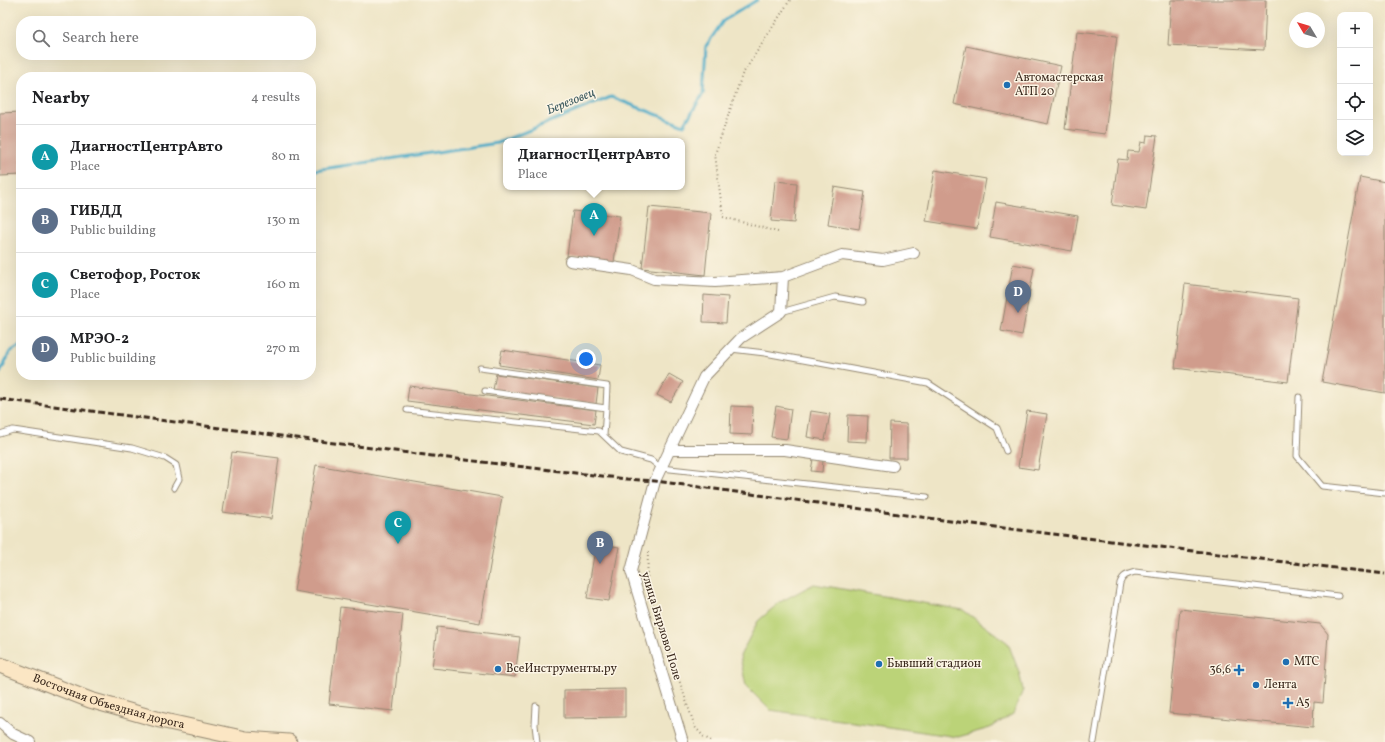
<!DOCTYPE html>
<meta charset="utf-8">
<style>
:root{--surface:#fff;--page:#f6f6f6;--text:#202124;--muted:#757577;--line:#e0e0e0;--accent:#1f6fb2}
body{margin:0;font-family:Vollkorn,serif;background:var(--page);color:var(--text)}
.controls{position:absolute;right:12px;top:12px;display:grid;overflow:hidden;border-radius:8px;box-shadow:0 4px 16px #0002}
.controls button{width:36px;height:36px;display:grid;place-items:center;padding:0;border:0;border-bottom:1px solid var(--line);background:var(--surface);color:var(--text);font:20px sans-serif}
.compass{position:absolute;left:1289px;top:12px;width:36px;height:36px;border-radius:50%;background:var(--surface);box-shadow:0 4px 16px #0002;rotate:308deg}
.you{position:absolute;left:586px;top:359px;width:14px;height:14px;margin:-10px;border:3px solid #fff;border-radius:50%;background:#1a73e8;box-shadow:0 0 0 6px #1a73e833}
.badge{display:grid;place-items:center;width:26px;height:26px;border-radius:50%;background:var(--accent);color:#fff;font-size:13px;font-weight:700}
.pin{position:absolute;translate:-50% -33px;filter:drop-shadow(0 1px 2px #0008)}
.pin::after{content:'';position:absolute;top:21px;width:14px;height:12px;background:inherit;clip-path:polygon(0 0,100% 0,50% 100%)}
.popup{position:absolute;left:503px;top:138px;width:182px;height:52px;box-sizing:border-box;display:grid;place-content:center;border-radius:8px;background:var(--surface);filter:drop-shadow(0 1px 3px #0005);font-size:13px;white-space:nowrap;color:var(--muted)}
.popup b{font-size:15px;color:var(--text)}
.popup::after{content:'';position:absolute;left:50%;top:100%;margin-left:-8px;border:8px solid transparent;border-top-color:var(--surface)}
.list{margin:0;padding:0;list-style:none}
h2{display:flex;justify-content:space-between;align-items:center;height:52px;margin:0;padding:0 16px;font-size:17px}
h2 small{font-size:13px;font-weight:400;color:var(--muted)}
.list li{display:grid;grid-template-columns:26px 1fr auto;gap:12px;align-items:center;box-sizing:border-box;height:64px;padding:0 16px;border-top:1px solid var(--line)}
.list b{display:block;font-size:15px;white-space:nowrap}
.list p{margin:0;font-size:13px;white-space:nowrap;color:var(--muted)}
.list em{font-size:13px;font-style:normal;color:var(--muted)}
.icon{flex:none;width:22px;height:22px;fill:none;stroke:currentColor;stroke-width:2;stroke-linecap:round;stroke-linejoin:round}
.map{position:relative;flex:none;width:1385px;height:742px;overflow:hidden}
.search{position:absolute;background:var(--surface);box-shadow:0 4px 16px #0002;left:16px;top:16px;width:300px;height:44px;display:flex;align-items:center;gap:10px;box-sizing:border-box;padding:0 14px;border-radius:16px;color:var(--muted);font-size:15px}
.panel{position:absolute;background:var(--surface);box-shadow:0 4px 16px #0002;left:16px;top:72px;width:300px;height:308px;border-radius:16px}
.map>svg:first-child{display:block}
</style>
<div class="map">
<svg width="1385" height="742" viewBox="0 0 1385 742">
<rect width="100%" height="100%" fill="#fcf5e5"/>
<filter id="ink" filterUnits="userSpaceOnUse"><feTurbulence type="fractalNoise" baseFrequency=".025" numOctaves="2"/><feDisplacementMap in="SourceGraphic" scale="8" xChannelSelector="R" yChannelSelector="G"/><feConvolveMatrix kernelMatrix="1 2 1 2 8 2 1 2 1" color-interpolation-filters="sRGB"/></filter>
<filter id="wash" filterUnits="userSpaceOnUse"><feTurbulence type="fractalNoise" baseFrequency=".012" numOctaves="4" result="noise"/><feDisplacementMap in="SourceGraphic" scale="16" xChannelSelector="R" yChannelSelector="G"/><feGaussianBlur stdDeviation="0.9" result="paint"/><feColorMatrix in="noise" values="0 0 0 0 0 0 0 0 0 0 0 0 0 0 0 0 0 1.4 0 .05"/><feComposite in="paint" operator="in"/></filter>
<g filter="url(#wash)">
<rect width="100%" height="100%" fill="#eee5c6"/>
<!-- green -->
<path fill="#bbd378" stroke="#7b7e4b" d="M 814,584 L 963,610 L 1008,643 L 1019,672 L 1023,690 L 1013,714 L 990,728 L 958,737 L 770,710 L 746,686 L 740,656 L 758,621 L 780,602 Z"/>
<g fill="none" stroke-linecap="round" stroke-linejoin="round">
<!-- stream -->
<path stroke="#47aac7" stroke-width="3" d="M 311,172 L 315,170 L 498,143 L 611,97 L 684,125 L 703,94 L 706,46 L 723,21 L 757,0
M 0,373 L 10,352 L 21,345"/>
</g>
<g id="blocks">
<!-- building -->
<path fill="#d09c8c" d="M 1171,0 L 1266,0 L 1264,50 L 1168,45 Z
M 1077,32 L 1117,36 L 1105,134 L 1065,129 Z
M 966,46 L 1061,66 L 1048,124 L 954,104 Z
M 21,112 L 21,175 L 0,176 L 0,113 Z
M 1147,135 L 1157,136 L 1146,210 L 1112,205 L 1118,159 L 1127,160 L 1128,151 L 1139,152 L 1141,142 L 1146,143 Z
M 935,170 L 986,179 L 977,229 L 926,221 Z
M 1360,177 L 1385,182 L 1385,393 L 1322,382 Z
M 775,181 L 797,183 L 794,223 L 771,221 Z
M 834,187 L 865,192 L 859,229 L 828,224 Z
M 996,202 L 1078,216 L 1072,251 L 990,237 Z
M 649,207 L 711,213 L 705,275 L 642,268 Z
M 573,211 L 620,216 L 614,262 L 567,256 Z
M 1013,264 L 1034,268 L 1022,335 L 1001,331 Z
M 1185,284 L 1298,298 L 1288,382 L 1175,368 Z
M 704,295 L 728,297 L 726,323 L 703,322 Z
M 502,350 L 600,365 L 598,380 L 499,365 Z
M 496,374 L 598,388 L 596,404 L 493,390 Z
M 669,374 L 683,382 L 671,402 L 657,395 Z
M 409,386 L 596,410 L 594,424 L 407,401 Z
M 731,406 L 753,407 L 752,435 L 730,434 Z
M 776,406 L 791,409 L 787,439 L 771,437 Z
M 811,411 L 830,414 L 825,440 L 807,437 Z
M 1027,411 L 1047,414 L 1038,470 L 1018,467 Z
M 848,415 L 868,416 L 867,442 L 847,441 Z
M 890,423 L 907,424 L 907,458 L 889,458 Z
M 232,452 L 279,458 L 271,519 L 223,512 Z
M 813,459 L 823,461 L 822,472 L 811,471 Z
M 316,465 L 502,497 L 480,623 L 294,591 Z
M 596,543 L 619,547 L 609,601 L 587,598 Z
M 340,607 L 403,614 L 393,711 L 329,704 Z
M 1180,609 L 1320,624 L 1328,634 L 1323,703 L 1314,702 L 1313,727 L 1169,713 Z
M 437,627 L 520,637 L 515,677 L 432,668 Z
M 625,689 L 625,717 L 564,718 L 564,690 Z"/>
</g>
</g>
<g filter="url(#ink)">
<use href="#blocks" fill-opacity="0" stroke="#948872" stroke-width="1"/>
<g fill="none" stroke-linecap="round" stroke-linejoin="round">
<defs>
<path id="service" d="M 781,312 L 835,297 L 863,302
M 731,349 L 765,353 L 928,383 L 997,428 L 1006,451
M 480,368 L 607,386 L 606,408
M 485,391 L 606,408 L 604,435
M 1299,397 L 1297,456 L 1322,486 L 1385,493
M 407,410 L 599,431 L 621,452 L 651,460 L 661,468 L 927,497
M 0,434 L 13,430 L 132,448 L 165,458 L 176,465 L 179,479 L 174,488
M 536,706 L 535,725 L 537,742
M 1094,742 L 1120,583 C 1123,575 1128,574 1135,572 L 1338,596"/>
<path id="minor" d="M 570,261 L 632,270 L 654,279 L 715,282 L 783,277
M 669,450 L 785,450 L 893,466
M 0,723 L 13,734 L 30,742
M 683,742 L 631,571 L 655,481 L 704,377 L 741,338 L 781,312 L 783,277 L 842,255 L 883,260 L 914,253"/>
<g id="secondary">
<path id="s1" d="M 0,665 L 90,700 L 160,720 L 246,739 L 289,742"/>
</g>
</defs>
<!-- service casing -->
<use href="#service" stroke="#948872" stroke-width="7"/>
<!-- minor casing -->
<use href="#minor" stroke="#948872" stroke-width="12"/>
<!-- secondary casing -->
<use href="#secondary" stroke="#948872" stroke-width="17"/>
<!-- path -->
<path stroke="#948872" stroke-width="2" stroke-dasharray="1 3" stroke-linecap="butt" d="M 778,232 L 723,217 L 715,154 L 742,75 L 790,0
M 647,585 L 648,552
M 649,591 L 695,727 L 704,737 L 713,742"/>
<!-- service -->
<use href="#service" stroke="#fff" stroke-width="5"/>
<!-- minor -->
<use href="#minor" stroke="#fff" stroke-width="10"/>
<!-- secondary -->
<use href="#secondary" stroke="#fbe6c4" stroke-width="15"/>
<!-- rail -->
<path stroke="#3b2a1e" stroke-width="3" stroke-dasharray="6 3" stroke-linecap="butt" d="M 0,399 L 440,457 L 627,479 L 655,481 L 995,527 L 1385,574"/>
</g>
</g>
<!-- markers -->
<g fill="#1f6fb2" stroke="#fcf5e5" stroke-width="1.5">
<circle cx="1007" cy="85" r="4"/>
<circle cx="1286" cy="662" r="4"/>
<circle cx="879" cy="664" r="4"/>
<circle cx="498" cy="669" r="4"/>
<path d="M1237 664h4v4h4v4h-4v4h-4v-4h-4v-4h4z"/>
<circle cx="1256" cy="685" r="4"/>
<path d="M1286 697h4v4h4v4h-4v4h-4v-4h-4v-4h4z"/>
</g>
<g text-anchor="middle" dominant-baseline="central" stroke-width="3" stroke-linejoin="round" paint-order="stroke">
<!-- poi labels -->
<g font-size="12" fill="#3b2a1e" stroke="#fcf5e5" text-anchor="start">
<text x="1015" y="78">Автомастерская<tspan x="1015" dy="14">АТП 20</tspan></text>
<text x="1294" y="662">МТС</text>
<text x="887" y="664">Бывший стадион</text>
<text x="506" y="669">ВсеИнструменты.ру</text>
<text x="1231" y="670" text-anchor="end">36,6</text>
<text x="1264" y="685">Лента</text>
<text x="1296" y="703">А5</text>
</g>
<!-- street labels -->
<g font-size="12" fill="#3b2a1e" stroke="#fcf5e5">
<text transform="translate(661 626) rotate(73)">улица Бирлово Поле</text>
<text stroke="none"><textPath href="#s1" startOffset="115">Восточная Объездная дорога</textPath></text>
</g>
<!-- water labels -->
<g font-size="13" font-style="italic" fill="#405d62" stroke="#fcf5e5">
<text transform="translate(571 102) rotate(-22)">Березовец</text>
</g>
</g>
</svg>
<div class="controls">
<button>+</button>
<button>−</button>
<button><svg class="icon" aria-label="locate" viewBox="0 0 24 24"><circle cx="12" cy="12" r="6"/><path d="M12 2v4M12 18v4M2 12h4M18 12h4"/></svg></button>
<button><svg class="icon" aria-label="layers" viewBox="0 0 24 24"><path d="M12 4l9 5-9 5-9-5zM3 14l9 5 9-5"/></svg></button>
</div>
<svg class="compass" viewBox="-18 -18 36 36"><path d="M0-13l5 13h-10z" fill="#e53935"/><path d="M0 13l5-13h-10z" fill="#757577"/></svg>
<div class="you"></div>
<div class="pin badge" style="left:594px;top:236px;background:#0f9aa8">A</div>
<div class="popup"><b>ДиагностЦентрАвто</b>Place</div>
<div class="pin badge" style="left:600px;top:564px;background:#5c6f8a">B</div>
<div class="pin badge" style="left:398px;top:544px;background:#0f9aa8">C</div>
<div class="pin badge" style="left:1018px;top:313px;background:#5c6f8a">D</div>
<div class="search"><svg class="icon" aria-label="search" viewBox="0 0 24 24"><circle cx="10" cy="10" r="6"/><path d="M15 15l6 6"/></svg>Search here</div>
<section class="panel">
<h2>Nearby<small>4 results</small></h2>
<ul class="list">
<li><span class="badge" style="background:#0f9aa8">A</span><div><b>ДиагностЦентрАвто</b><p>Place</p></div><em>80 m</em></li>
<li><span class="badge" style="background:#5c6f8a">B</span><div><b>ГИБДД</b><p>Public building</p></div><em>130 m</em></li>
<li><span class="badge" style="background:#0f9aa8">C</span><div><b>Светофор, Росток</b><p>Place</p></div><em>160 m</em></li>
<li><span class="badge" style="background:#5c6f8a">D</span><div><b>МРЭО-2</b><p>Public building</p></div><em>270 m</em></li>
</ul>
</section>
</div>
